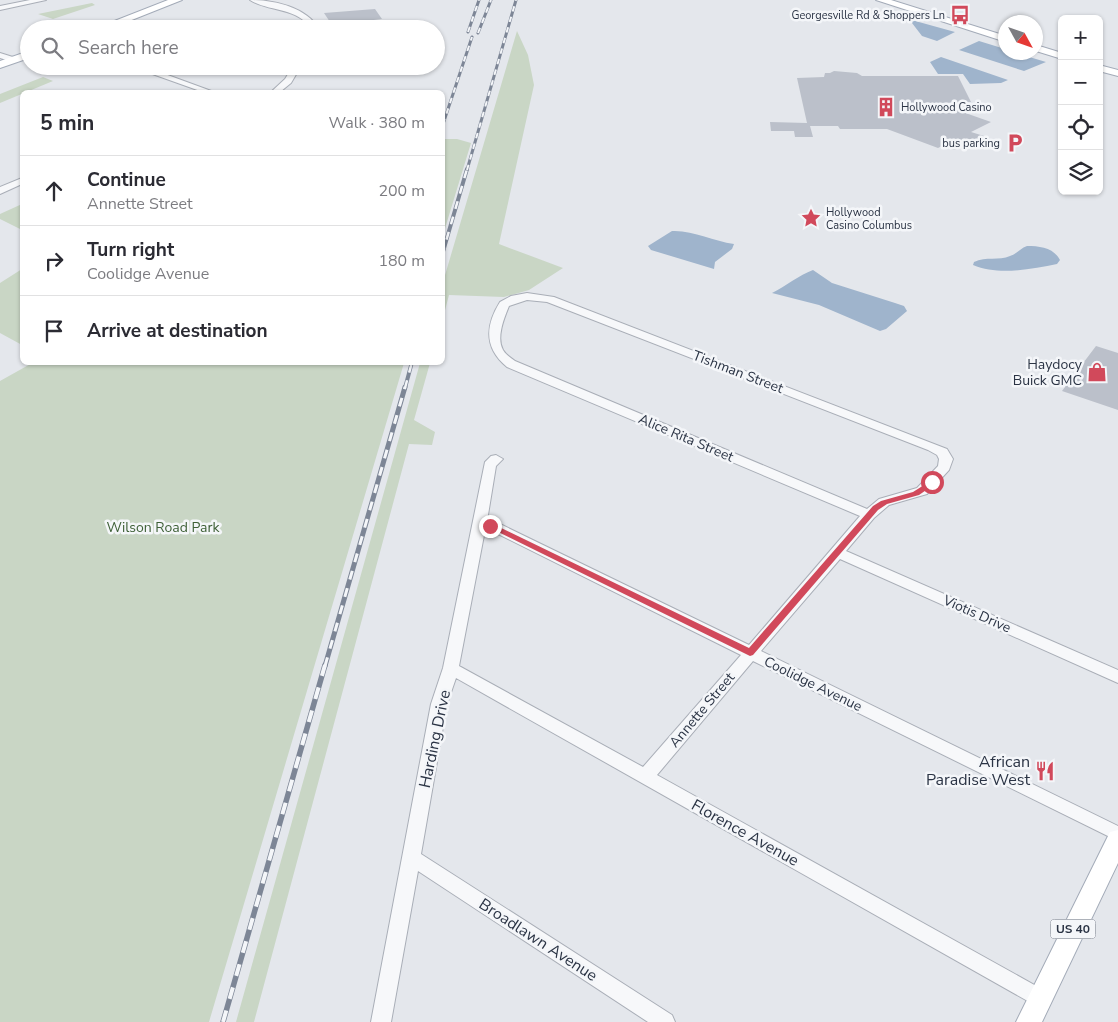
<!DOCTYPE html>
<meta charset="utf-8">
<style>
:root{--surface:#fff;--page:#f7f7f7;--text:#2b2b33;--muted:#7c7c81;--line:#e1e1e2}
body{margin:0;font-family:"Nunito Sans",sans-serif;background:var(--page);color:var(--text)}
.controls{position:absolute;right:15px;top:15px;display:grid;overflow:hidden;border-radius:8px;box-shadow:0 1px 4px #0004}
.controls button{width:45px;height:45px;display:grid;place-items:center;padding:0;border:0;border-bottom:1px solid var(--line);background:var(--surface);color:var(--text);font:25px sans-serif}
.compass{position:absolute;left:998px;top:15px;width:45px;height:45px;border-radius:50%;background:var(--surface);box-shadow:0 1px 4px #0004;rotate:130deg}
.stop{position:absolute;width:15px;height:15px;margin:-11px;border:4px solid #d1495b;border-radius:50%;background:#fff}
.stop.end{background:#d1495b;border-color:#fff;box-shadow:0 1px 5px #0008}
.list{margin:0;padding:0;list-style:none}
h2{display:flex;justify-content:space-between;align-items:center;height:65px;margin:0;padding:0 20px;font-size:21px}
h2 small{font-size:16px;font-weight:400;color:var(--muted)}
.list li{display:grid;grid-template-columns:32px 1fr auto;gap:15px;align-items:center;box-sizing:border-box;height:70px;padding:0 20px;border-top:1px solid var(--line)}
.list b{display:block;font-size:19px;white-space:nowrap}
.list p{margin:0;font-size:16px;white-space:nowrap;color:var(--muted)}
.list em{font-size:16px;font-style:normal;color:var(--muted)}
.icon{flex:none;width:28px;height:28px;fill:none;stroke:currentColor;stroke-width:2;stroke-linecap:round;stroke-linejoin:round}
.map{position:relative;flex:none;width:1118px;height:1022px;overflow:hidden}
.search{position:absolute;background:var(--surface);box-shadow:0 1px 4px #0004;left:20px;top:20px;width:425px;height:55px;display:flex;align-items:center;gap:12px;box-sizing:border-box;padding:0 18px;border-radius:28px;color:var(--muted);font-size:19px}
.panel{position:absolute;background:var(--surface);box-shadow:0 1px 4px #0004;left:20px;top:90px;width:425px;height:275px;border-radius:8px}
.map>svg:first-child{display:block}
</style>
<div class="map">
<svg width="1118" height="1022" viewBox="0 0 1118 1022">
<rect width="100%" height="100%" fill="#e4e7ec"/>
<!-- green -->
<path fill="#c9d6c5" d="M 92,3 L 95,5 L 53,19 L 38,14 Z
M 517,31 L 528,55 L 534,85 L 499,244 L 563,268 L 529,290 L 504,297 L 449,295 L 443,318 L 443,282 Z
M 43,77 L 53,81 L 0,103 L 0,94 Z
M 443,139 L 457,139 L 471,143 L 443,235 Z
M 22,204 L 22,230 L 0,219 L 0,214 Z
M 22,269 L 22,345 L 0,333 L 0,283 Z
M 34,362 L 404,363 L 209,1022 L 0,1022 L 0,381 Z
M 420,363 L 430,363 L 414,420 L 435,432 L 432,445 L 409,444 L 254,1022 L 236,1022 Z"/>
<!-- water -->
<path fill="#9fb4cc" d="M 908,19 L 955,32 L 937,41 L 922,36 L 912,23 L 906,20 Z
M 979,41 L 1005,49 L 1006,52 L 1016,53 L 1046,62 L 1024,71 L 959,50 Z
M 941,57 L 1008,80 L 1001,83 L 970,84 L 963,74 L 938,74 L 930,62 Z
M 672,231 C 693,230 713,241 734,244 L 732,249 L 715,262 L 714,269 L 651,250 L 648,246 Z
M 1027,246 C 1040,246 1054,248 1060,260 L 1057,264 C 1031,269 999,276 973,265 L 974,262 C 986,256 999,261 1010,256 C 1017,254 1019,249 1027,246 Z
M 813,270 L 832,283 L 895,303 L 904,306 L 907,311 L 886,329 L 880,331 L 819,305 L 772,293 C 786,286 799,275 813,270 Z"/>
<!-- building -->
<path fill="#bbc0ca" d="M 375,9 L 382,19 L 332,25 L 324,13 Z
M 834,71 L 857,73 L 862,76 L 958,76 L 971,102 L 937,103 L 991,122 L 971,132 L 984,136 L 954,150 L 942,146 L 938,148 L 887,129 L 840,129 L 838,126 L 810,126 L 813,137 L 795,137 L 794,131 L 771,131 L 770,122 L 807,123 L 797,78 L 824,77 L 825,73 L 830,73 Z
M 1096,346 L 1118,353 L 1118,410 L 1062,391 Z"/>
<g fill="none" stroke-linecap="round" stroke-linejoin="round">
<defs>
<path id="minor" d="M 30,0 L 46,0 L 0,10 L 0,6 Z
M 250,0 C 274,0 306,7 319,29 L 311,29 C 298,7 268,12 250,0 Z
M 0,53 L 16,58 L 17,60 L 13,62 L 0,58 Z
M 130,66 L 143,66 L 214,92 L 203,92 Z
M 293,66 L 301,66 L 291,83 L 280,92 L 271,92 L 285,79 Z
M 22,178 L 22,184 L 0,194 L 0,187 Z
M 527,293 L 554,297 L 947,449 L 953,459 L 949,470 L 927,494 L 889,505 L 874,518 L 846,551 L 1118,670 L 1118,683 L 840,559 L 761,651 L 1118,826 L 1118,841 L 753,661 L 657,775 L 1047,992 L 1050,998 L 1047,1004 L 1040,1007 L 1033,1004 L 456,678 L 447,704 L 421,854 L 672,1015 L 675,1022 L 648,1022 L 418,871 L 391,1022 L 371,1022 L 431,704 L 443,668 L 485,462 L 491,456 L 496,455 L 503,459 L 496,466 L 487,521 L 500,524 L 749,645 L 860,516 L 507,367 C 484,348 485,326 500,302 L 511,296 ZM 527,300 L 547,302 L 928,450 L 937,455 L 939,459 L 938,466 L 917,488 L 879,499 L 867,509 L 515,361 C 511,358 506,355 503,350 C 496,338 504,318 509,306 ZM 485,530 L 492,531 L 741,655 L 643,767 L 459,666 Z"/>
<path id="major" d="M 168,0 L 182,0 L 109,29 L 94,29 Z
M 876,0 L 891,0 L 1006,36 L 1006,42 Z
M 1036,45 L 1062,53 L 1062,59 L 1036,51 Z
M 29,51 L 29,58 L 0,68 L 0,61 Z
M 1099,65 L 1118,70 L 1118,76 L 1099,71 Z
M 1118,830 L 1118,863 L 1042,1022 L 1016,1022 L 1110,832 Z"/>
</defs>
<!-- minor casing -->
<use href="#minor" stroke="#a9aeb7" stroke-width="2"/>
<!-- major casing -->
<use href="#major" stroke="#a3abb8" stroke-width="2"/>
<!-- minor -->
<use href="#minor" fill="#f7f8fa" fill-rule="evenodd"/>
<!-- major -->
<use href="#major" fill="#fff" fill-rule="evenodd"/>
<defs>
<path id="rail-far3" d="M 468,32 L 479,0
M 478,33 L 491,0
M 443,124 L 472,37
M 467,170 L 516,0"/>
<path id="rail-far2" d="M 442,255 L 467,169
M 405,388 L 412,362"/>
<path id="rail-far1" d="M 325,666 L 405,387"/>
<path id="rail" d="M 223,1022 L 325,665"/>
</defs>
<!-- rail-far3 casing -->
<use href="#rail-far3" stroke="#7d8696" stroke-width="3"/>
<!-- rail-far2 casing -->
<use href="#rail-far2" stroke="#7d8696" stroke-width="4"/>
<!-- rail-far1 casing -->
<use href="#rail-far1" stroke="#7d8696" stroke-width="5"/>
<!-- rail casing -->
<use href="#rail" stroke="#7d8696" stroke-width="5.5"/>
<!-- rail-far3 -->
<use href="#rail-far3" stroke="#f4f6f9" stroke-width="2" stroke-dasharray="5.5" stroke-linecap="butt"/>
<!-- rail-far2 -->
<use href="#rail-far2" stroke="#f4f6f9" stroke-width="2.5" stroke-dasharray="8" stroke-linecap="butt"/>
<!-- rail-far1 -->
<use href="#rail-far1" stroke="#f4f6f9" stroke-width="3" stroke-dasharray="9" stroke-linecap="butt"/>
<!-- rail -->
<use href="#rail" stroke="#f4f6f9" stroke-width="4" stroke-dasharray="12" stroke-linecap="butt"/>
</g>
<!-- route -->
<path fill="#d1495b" d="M 932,480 L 935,481 L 935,484 L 919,495 L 887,504 L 878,510 L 753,655 L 750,656 L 486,526 L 490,523 L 493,524 L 749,648 L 873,506 L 881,501 L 913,492 Z"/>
<!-- icons -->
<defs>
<symbol id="bus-bare" viewBox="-9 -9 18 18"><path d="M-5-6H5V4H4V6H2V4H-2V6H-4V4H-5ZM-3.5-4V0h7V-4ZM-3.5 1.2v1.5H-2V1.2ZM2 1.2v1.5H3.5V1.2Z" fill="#d1495b" stroke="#f4f6f9" stroke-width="2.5" paint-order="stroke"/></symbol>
<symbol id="building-bare" viewBox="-9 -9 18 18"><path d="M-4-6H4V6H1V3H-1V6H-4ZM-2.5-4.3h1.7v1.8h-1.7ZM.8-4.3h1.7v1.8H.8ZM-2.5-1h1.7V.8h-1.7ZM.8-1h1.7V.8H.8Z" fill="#d1495b" stroke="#f4f6f9" stroke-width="2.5" paint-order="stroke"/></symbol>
<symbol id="parking-bare" viewBox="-9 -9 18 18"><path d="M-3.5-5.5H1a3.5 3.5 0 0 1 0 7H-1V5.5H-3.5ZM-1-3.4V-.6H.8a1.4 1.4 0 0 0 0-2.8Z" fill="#d1495b" stroke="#f4f6f9" stroke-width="2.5" paint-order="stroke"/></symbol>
<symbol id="sight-bare" viewBox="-9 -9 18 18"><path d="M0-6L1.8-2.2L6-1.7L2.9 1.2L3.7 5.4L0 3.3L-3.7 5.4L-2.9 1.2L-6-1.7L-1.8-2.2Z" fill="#d1495b" stroke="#f4f6f9" stroke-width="2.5" paint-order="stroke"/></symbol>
<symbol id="shop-bare" viewBox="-9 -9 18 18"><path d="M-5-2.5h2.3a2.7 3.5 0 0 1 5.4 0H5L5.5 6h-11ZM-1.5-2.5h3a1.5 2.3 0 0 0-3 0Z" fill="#d1495b" stroke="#f4f6f9" stroke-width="2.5" paint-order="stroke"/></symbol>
<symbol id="restaurant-bare" viewBox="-9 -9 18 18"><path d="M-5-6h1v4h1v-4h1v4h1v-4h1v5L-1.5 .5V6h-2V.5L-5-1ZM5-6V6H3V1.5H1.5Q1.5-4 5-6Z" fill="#d1495b" stroke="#f4f6f9" stroke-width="2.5" paint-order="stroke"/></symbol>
</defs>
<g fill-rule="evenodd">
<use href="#bus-bare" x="946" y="1" width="28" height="28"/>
<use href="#building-bare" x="872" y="93" width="28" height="28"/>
<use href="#parking-bare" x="1001" y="129" width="28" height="28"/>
<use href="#sight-bare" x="797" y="204" width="28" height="28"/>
<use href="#shop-bare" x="1083" y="358" width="28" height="28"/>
<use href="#restaurant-bare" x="1031" y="757" width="28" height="28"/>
</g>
<g text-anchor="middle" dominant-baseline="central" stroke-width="5" stroke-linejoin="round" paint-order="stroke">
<!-- far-poi labels -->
<g font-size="11" fill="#2b3445" stroke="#f4f6f9" text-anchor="end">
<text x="945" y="15">Georgesville Rd &amp; Shoppers Ln</text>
<text x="901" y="107" text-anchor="start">Hollywood Casino</text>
<text x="1000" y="143">bus parking</text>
<text x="826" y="212" text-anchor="start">Hollywood<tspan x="826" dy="13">Casino Columbus</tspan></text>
</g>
<!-- shield labels -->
<rect fill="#f4f6f9" stroke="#676e7b" stroke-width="1" x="1050.5" y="919.5" width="45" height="19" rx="4"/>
<g font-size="12" font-weight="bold" fill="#2b3445">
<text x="1073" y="929">US 40</text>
</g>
<!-- poi labels -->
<g font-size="14" fill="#2b3445" stroke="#f4f6f9" text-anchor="end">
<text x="1082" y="364">Haydocy<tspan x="1082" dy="16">Buick GMC</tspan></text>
</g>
<!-- street labels -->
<g font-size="14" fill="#2b3445" stroke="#f4f6f9">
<text transform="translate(738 372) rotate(21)">Tishman Street</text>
<text transform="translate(686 438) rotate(23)">Alice Rita Street</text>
<text transform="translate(977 614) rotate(24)">Viotis Drive</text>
<text transform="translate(813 684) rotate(26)">Coolidge Avenue</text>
<text transform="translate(702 710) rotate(-50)">Annette Street</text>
</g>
<!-- park labels -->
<g font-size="14" fill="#3f6138" stroke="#f4f6f9">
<text x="163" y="527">Wilson Road Park</text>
</g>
<!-- near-street labels -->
<g font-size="16" fill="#2b3445" stroke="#f4f6f9">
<text transform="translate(435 739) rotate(-78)">Harding Drive</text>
<text transform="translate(745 833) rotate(29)">Florence Avenue</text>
<text transform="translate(538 940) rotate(33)">Broadlawn Avenue</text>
</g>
<!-- near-poi labels -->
<g font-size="16" fill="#2b3445" stroke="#f4f6f9" text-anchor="end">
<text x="1030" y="762">African<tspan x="1030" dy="18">Paradise West</tspan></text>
</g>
</g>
</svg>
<div class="controls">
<button>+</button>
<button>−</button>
<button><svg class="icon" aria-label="locate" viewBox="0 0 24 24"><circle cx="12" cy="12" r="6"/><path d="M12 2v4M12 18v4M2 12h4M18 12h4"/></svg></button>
<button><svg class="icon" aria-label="layers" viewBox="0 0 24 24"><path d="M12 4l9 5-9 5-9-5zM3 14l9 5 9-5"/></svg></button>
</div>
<svg class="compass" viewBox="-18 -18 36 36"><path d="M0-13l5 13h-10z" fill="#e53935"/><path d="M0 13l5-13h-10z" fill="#7c7c81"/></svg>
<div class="stop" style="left:932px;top:482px"></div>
<div class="stop end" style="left:490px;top:526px"></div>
<div class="search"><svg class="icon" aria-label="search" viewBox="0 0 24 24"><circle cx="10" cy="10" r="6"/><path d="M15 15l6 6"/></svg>Search here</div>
<section class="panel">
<h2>5 min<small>Walk · 380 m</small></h2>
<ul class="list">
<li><svg class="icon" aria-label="ahead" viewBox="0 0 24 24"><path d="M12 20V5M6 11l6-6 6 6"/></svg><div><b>Continue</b><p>Annette Street</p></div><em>200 m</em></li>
<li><svg class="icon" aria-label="right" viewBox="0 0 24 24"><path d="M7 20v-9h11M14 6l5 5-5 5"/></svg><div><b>Turn right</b><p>Coolidge Avenue</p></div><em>180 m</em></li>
<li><svg class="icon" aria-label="arrive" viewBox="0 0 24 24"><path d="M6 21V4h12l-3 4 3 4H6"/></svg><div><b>Arrive at destination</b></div></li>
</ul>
</section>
</div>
